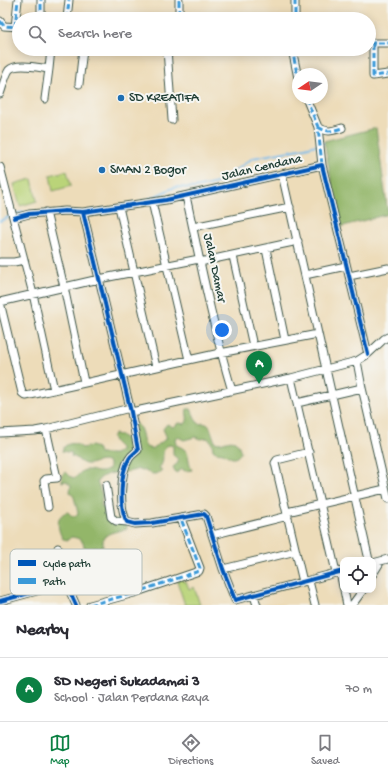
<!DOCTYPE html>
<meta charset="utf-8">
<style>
:root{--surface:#fff;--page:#f7f7f7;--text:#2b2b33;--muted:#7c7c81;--line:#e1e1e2;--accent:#0b8043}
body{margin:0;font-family:"Gochi Hand",sans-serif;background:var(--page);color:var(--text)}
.controls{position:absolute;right:12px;bottom:12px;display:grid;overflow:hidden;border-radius:8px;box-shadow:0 2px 10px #0003}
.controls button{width:36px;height:36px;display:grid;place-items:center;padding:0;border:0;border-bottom:1px solid var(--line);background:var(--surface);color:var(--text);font:20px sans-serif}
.compass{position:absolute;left:292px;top:68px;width:36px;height:36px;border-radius:50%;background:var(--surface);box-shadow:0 2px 10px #0003;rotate:257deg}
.you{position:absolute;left:222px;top:330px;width:14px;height:14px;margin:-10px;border:3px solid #fff;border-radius:50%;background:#1a73e8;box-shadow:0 0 0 6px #1a73e833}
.badge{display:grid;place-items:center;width:26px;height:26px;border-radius:50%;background:var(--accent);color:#fff;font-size:13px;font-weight:700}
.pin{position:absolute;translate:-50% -33px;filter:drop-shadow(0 1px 2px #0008)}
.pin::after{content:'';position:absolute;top:21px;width:14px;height:12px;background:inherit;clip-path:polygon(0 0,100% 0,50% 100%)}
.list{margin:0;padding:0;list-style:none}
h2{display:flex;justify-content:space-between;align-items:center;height:52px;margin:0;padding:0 16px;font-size:17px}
h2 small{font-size:13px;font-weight:400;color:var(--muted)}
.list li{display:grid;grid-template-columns:26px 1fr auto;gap:12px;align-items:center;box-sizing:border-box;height:64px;padding:0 16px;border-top:1px solid var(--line)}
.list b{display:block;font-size:15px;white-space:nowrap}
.list p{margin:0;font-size:13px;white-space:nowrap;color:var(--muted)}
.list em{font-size:13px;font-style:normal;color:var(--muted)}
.icon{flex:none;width:22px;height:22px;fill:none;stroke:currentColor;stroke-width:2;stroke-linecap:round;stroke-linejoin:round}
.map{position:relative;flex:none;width:388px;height:605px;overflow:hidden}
.search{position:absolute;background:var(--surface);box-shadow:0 2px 10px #0003;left:12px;right:12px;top:12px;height:44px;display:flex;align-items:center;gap:10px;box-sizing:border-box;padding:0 14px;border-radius:22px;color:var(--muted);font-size:15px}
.sheet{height:116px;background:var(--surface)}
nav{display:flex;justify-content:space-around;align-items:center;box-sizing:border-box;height:56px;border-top:1px solid var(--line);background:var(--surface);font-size:11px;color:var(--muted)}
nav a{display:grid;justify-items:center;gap:2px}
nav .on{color:var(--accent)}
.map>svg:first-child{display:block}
</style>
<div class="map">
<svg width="388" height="605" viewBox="0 0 388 605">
<rect width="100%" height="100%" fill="#f6f6f2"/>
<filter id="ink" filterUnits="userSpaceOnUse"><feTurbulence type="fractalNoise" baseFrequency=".025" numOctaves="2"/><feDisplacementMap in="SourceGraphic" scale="8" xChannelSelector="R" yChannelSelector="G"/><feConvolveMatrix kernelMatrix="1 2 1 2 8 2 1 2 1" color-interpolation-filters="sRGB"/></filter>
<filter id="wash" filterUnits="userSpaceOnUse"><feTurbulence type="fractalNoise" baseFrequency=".012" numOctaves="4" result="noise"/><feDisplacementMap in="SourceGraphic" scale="16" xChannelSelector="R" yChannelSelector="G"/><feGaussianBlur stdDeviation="0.9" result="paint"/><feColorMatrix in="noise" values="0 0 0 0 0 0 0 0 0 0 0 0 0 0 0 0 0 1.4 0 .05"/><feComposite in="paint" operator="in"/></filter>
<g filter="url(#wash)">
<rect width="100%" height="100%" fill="#eddcb9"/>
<!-- green -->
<path fill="#bad479" stroke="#6c8856" d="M 67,171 L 71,186 L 53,191 L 50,175 Z
M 32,179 L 37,201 L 20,206 L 14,184 Z
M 182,579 L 184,582 L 186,581 L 189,589 L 194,587 L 200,605 L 185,605 L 177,581 Z"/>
<!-- forest -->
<path fill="#93b669" stroke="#597a4e" d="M 376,128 L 388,214 L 340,227 L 324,141 Z
M 187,409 L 191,409 L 197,422 L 200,424 L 203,423 L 209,425 L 215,442 C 222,445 228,438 235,441 L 239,446 L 241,453 C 233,462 231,457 223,453 C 219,452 216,453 213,450 L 212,444 L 208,438 L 201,439 L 195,437 L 184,440 L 178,437 L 175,438 L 176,445 C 179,446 183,448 185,450 C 190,454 188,465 192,470 L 185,471 L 182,469 L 176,473 L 173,467 L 178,463 L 178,459 L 173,455 L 173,446 L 170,445 L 166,446 C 160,454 166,461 159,468 L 162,470 C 153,479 147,470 138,469 C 125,475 105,469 97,482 L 102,495 L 101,506 L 107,509 L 108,513 L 106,516 L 108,519 L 114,519 L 126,524 L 127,528 C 119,533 109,530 103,539 L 103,546 C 98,547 89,549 84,547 C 83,539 78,538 71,537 L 68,540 L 63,539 C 57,530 55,514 68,512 L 72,516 L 76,516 L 78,513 L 74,497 L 70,492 L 71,485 L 66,481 L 62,482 L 62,475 L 66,472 L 71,477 L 75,478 C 79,475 80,471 85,470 C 95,469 98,476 109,469 L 109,463 C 100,458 94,465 86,464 C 79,463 78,457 71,456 L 72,453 L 62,451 L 63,448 C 69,442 75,442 82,448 L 91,446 L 97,448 L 99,454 L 115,454 L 120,451 L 120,448 L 115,443 L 112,437 L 114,434 C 121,435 125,437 128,442 C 135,439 134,430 135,423 C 144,428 141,439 146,447 L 152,449 L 167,438 L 163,429 L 167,424 L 173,427 L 179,423 L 185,424 C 190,419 185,414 187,409 Z"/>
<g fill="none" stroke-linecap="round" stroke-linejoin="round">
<!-- stream -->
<path stroke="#72baea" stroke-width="2" d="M 149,199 L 175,187 L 195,188 L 217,183 L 253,158 L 305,148 L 323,143
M 15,214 L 24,212
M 0,221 L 11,216"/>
</g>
</g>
<g filter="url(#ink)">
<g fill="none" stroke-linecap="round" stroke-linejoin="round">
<defs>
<path id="street" d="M 179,0 L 179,19
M 295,0 L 295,19
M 41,19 L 41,0
M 67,19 L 69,0
M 0,21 L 4,26 L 19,27
M 15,27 L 18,0
M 369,43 L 388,43
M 373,44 L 373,76 L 388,74
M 167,49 L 172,120
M 292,49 L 298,78
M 79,84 L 83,49
M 0,94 C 3,86 5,76 9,70 C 16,62 40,68 49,69 L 51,49
M 306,98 L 318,127 L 322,165
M 45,99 L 49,69
M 318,127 C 327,133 332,131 342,128
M 0,167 L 33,294 L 54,390
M 282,174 L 369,560
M 186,196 C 200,261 213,327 232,391
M 152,202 L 189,360
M 119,207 L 156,367
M 46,212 L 64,287 L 84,382
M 83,212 L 131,412 L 138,450 C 135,453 131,455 129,459 C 120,473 119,508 127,522 L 135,524 L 152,523 L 204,514 L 206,516 L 223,569 L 235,600 L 343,571
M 14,218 L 29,214 L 65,211 L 83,212 L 166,200 L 322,165 L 368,354
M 193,227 L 290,207
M 266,249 L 285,340
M 233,256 L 253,346
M 0,262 L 14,262 L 24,260
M 200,262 L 298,241
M 305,275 L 346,266
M 349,276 L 388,268
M 0,302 L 22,393 L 26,396 L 220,353 L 318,334
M 0,302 L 99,279 L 199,259
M 357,361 L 362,388 L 388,499
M 291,378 L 336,572
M 297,403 L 362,388
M 131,412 L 291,378 L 357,361 L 368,354 L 384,339 L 388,337
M 46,429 L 57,478 L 46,479 L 44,481 L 48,507
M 0,433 L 35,431 L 46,429 L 130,408
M 106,485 L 111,517 L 116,521 L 127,522
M 287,512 L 385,489
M 212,535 L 288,516
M 58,548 L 66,583
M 373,563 L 388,559
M 223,569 L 296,551
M 340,572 L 343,587
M 373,574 L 381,561
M 309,581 L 315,605
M 303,582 L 275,463 L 277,460 L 309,452
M 344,590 L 347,605
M 254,596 L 257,605
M 0,601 L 66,583 L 76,605
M 90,605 L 134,593 L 199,571 L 200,568 L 181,519
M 352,605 L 363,590"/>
</defs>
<!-- street casing -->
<use href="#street" stroke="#3e5548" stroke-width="9"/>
<!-- street -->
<use href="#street" stroke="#fff" stroke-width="7"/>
<!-- quiet -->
<path stroke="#3a99d8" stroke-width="3" stroke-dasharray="6 3" stroke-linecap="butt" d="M 179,0 L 179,19
M 295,0 L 295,19
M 41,19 L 41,0
M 67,19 L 69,0
M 0,21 L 4,26 L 19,27
M 15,27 L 18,0
M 369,43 L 388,43
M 373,44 L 373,76 L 388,74
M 292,49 L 298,78
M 306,98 L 318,127 L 322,165
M 318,127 C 327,133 332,131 342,128
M 90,605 L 134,593 L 199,571 L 200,568 L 181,519"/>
<defs>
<path id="cycleway" d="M 83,212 L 131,412 L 138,450 C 135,453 131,455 129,459 C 120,473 119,508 127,522 L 135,524 L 152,523 L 204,514 L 206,516 L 223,569 L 235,600 L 343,571
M 14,218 L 29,214 L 65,211 L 83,212 L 166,200 L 322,165 L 368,354
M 0,601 L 66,583 L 76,605"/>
</defs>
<!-- cycleway casing -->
<use href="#cycleway" stroke="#f6f6f2" stroke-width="6"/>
<!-- cycleway -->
<use href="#cycleway" stroke="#0057b8" stroke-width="4"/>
</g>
</g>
<!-- markers -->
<g fill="#1f6fb2" stroke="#f6f6f2" stroke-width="1.5">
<circle cx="121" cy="98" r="4"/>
<circle cx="102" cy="170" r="4"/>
</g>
<g text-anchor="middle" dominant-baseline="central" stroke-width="4" stroke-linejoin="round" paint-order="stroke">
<!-- poi labels -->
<g font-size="13" fill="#1f3d34" stroke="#f6f6f2" text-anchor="start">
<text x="129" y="98">SD KREATIFA</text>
<text x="110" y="170">SMAN 2 Bogor</text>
</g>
<!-- street labels -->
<g font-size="13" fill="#1f3d34" stroke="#f6f6f2">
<text transform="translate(262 168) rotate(-13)">Jalan Cendana</text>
<text transform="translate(214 268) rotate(78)">Jalan Damar</text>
</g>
</g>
<!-- legend -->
<rect x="10" y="549" width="132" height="46" rx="6" fill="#f6f6f2" stroke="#b6beb9" stroke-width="1"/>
<rect x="18" y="560" width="18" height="6" fill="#0057b8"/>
<rect x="18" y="578" width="18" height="6" fill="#3a99d8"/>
<g font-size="11" fill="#1f3d34">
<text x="43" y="567">Cycle path</text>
<text x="43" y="585">Path</text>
</g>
</svg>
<div class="controls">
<button><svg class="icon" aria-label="locate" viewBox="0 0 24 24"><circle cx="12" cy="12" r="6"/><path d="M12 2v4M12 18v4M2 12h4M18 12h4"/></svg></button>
</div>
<svg class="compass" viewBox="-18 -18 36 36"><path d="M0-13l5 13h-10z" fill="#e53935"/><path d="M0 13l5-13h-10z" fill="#7c7c81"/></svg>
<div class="you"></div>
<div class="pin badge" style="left:259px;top:384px">A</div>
<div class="search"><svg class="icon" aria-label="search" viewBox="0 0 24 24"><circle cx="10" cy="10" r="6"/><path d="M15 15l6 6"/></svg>Search here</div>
</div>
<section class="sheet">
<h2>Nearby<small></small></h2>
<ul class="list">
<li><span class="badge">A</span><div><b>SD Negeri Sukadamai 3</b><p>School · Jalan Perdana Raya</p></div><em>70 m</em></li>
</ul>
</section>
<nav>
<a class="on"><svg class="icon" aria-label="map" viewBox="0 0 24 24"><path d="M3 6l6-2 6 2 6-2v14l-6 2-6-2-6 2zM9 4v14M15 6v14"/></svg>Map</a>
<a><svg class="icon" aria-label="directions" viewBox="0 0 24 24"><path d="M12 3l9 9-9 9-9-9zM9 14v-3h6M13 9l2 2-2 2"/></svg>Directions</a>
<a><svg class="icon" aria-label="saved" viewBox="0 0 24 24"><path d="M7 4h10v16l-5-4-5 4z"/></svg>Saved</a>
</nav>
